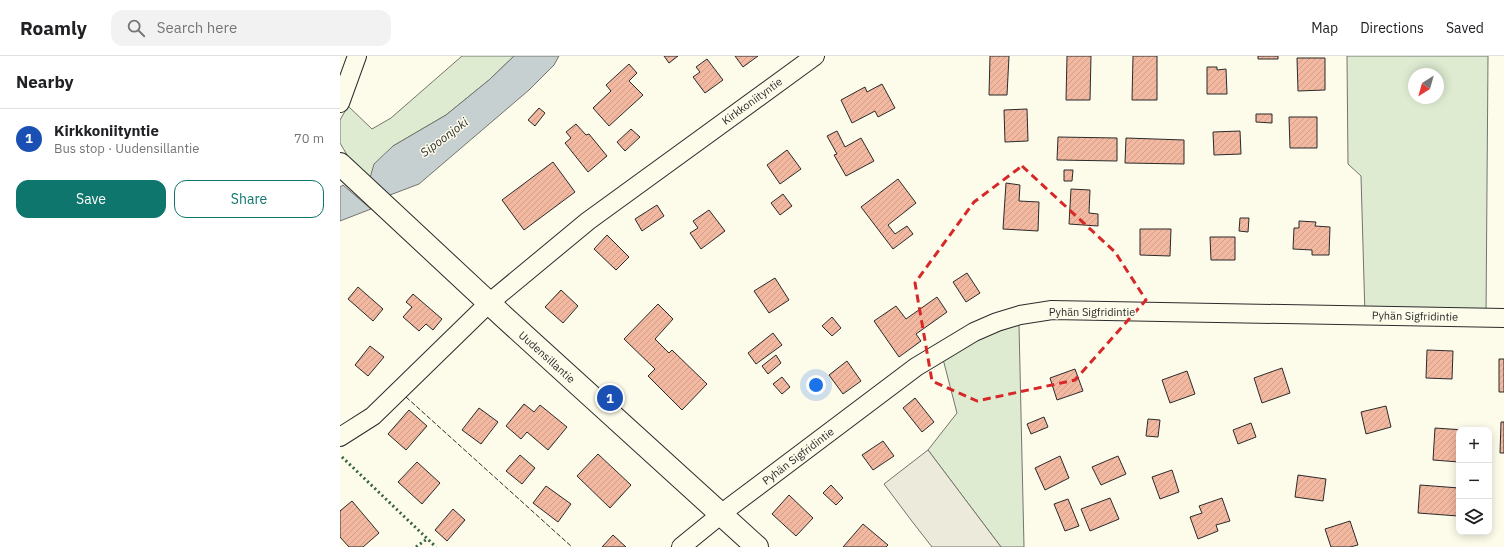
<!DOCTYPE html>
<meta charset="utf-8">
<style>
:root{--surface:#fff;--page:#f2f2f2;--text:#202124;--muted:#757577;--line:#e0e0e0;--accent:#0f766e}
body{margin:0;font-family:"IBM Plex Sans",sans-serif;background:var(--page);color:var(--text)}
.controls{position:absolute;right:12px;bottom:12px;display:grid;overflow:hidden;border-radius:8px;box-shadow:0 2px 10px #0003}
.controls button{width:36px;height:36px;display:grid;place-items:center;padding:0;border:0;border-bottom:1px solid var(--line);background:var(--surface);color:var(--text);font:20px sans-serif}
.compass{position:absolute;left:1068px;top:12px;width:36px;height:36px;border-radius:50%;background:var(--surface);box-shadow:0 2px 10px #0003;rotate:217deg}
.you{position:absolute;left:476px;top:329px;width:14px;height:14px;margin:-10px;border:3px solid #fff;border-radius:50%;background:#1a73e8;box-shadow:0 0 0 6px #1a73e833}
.badge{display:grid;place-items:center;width:26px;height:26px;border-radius:50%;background:var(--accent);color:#fff;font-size:13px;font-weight:700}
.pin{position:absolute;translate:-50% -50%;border:2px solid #fff;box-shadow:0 1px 4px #0006}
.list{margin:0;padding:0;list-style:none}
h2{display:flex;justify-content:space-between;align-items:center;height:52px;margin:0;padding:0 16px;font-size:17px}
h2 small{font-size:13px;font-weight:400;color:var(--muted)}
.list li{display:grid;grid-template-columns:26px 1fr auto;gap:12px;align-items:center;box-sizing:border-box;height:60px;padding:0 16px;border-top:1px solid var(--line)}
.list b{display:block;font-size:15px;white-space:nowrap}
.list p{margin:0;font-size:13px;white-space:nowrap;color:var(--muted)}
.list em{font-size:13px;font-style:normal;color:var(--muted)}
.actions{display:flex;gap:8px;padding:12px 16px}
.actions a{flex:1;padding:9px 0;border:1px solid var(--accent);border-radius:12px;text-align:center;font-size:14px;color:var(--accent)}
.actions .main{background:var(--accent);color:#fff}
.icon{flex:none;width:22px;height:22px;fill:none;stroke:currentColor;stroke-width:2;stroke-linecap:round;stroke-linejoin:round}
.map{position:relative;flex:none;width:1164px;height:491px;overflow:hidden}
header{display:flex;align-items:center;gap:24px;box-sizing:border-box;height:56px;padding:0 20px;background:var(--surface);border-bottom:1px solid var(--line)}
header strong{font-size:19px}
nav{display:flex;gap:22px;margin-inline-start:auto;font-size:14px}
.search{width:280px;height:36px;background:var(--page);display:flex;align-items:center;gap:10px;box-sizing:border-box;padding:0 14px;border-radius:12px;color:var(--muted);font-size:15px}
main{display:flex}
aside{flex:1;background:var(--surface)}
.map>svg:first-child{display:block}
</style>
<header>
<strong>Roamly</strong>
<div class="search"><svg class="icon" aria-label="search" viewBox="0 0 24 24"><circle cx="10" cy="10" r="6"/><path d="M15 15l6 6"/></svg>Search here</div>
<nav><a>Map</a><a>Directions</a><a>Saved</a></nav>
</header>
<main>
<aside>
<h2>Nearby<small></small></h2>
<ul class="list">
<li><span class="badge" style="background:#1a4fb4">1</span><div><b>Kirkkoniityntie</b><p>Bus stop · Uudensillantie</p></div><em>70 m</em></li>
</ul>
<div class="actions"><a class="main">Save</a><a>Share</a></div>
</aside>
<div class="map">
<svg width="1164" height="491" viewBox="0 0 1164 491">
<defs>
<pattern id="building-hatch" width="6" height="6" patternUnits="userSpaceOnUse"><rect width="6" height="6" fill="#f2b8a0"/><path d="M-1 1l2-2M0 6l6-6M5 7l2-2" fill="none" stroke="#d09e8a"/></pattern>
</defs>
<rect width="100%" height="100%" fill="#fdfbea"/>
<!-- green -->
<path fill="#deebd1" stroke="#74746e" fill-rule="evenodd" d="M 122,0 L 174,0 L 149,24 L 106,59 L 53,90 L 30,122 L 10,104 L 0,87 L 0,64 L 8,50 L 32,73 L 51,62 Z
M 1007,0 L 1148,0 L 1146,262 L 1025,260 L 1021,120 L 1008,108 ZM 1074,18 L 1098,18 L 1098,42 L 1074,42 Z
M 679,269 L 684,491 L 661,491 L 588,394 L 617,357 L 603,303 L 634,283 Z"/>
<!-- parking -->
<path fill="#eceadb" stroke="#74746e" d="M 588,394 L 661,491 L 592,491 L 571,464 L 544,428 Z"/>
<!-- water -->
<path fill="#c7d0d0" stroke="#74746e" d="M 174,0 L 219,0 L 214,9 L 189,34 L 79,128 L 50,139 L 30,122 L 34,108 L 53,90 L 106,59 L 149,24 Z
M 3,129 L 31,153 L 0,165 L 0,131 Z"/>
<!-- building -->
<path fill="url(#building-hatch)" stroke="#2b2b2b" d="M 324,0 L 338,0 L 329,7 Z
M 395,0 L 418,0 L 403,11 Z
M 650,0 L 669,0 L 667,39 L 649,39 Z
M 727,0 L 751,0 L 750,44 L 726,44 Z
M 793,0 L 817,0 L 817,44 L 792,44 Z
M 918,0 L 938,0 L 938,3 L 918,3 Z
M 957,2 L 985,2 L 985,34 L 958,35 Z
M 367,3 L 383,24 L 365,37 L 353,21 L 360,16 L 356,11 Z
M 289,8 L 297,17 L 289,25 L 303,39 L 269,70 L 253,52 L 271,35 L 266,29 Z
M 867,11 L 877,11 L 877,14 L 886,13 L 887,38 L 867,38 Z
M 542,28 L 555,52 L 538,61 L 535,55 L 512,67 L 501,44 L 525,31 L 527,36 Z
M 199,52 L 205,57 L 195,70 L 188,64 Z
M 687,53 L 688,85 L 665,86 L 664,54 Z
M 916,58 L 932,58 L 932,67 L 916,66 Z
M 949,61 L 977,61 L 977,92 L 950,92 Z
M 236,68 L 246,79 L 249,78 L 267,100 L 248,116 L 225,87 L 231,82 L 226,76 Z
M 291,73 L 300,81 L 285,95 L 277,86 Z
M 497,75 L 505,91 L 521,82 L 534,105 L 506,120 L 494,99 L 497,98 L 487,80 Z
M 900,75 L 901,98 L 874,99 L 873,76 Z
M 718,81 L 777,82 L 777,105 L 717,104 Z
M 786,82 L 844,84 L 844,108 L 785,107 Z
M 447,94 L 461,113 L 440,128 L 427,109 Z
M 213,106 L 235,136 L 184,174 L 162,144 Z
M 724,114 L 733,114 L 732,125 L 724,125 Z
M 558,123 L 576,147 L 548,169 L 555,178 L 567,170 L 573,178 L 553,193 L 521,151 Z
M 666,127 L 680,129 L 679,145 L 699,146 L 698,175 L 663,173 Z
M 731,133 L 750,134 L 749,157 L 758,158 L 758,170 L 729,168 Z
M 443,138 L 452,150 L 440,159 L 431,147 Z
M 317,149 L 324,160 L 302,175 L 295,163 Z
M 369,154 L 385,175 L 361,193 L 350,177 L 358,172 L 353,165 Z
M 900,162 L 909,162 L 908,176 L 899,175 Z
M 959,165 L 976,166 L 975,170 L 990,171 L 989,199 L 972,199 L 972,194 L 953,193 L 954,172 L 959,172 Z
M 800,173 L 831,173 L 830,200 L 800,199 Z
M 267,179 L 289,201 L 276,214 L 254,193 Z
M 870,181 L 895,181 L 895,204 L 871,204 Z
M 627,217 L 640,237 L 626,246 L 613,226 Z
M 435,222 L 449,244 L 429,257 L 414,235 Z
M 18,231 L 43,253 L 33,265 L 8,243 Z
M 221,234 L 238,250 L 223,267 L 205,251 Z
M 73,238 L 102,263 L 93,274 L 86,268 L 79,275 L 63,261 L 72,251 L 66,246 Z
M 597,241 L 607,256 L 576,278 L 581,285 L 559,301 L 534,265 L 556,250 L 566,263 Z
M 318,248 L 333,263 L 315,283 L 329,297 L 332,294 L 367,328 L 342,354 L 308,320 L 315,313 L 284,283 Z
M 492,261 L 501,272 L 492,280 L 482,270 Z
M 433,277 L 442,289 L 416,308 L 408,297 Z
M 30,290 L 44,301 L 28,320 L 15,309 Z
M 1087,294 L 1113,295 L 1112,323 L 1086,322 Z
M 436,299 L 441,307 L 428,318 L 422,310 Z
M 1159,303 L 1164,303 L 1164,336 L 1159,336 Z
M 507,305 L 521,325 L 503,338 L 489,319 Z
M 942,312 L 950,337 L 922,347 L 914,322 Z
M 735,313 L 743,335 L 717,344 L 710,322 Z
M 847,315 L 855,338 L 830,347 L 822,324 Z
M 442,321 L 450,331 L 442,338 L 433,328 Z
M 575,342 L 594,366 L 582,376 L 563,352 Z
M 184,348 L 194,356 L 200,349 L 227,371 L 208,394 L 187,376 L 181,383 L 166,370 Z
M 1046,350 L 1051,371 L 1026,378 L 1021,356 Z
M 139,352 L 158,366 L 141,388 L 122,374 Z
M 69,354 L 87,370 L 66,394 L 48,378 Z
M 704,361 L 708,371 L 691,378 L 687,368 Z
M 808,363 L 820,364 L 818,381 L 806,380 Z
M 1161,366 L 1164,366 L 1164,397 L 1160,397 Z
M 911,367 L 916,381 L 898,388 L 893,374 Z
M 1095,372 L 1124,374 L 1119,374 L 1119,406 L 1093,404 Z
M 543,385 L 554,400 L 533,414 L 522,399 Z
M 258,398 L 291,429 L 270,452 L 237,420 Z
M 180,399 L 195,412 L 182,428 L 166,415 Z
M 720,400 L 729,422 L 705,434 L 695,412 Z
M 778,400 L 786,418 L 761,429 L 752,411 Z
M 77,406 L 100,427 L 82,448 L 58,426 Z
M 832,414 L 839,436 L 820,443 L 812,421 Z
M 958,419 L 986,423 L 983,445 L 955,441 Z
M 491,429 L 503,442 L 496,449 L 483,437 Z
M 1080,429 L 1119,432 L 1118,460 L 1078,457 Z
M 206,430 L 231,448 L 218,466 L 193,447 Z
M 449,439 L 473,462 L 456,480 L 432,458 Z
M 770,442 L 779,463 L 750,475 L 741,453 Z
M 882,442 L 890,465 L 876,469 L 878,475 L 858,483 L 850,461 L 862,457 L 859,450 Z
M 728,443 L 739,470 L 725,475 L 714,448 Z
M 12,445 L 39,477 L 23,491 L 9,491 L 0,481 L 0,455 Z
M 113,453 L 125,464 L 107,485 L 95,474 Z
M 1010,465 L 1018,489 L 1010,491 L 991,491 L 985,473 Z
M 523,468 L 548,489 L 546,491 L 503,491 Z
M 273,479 L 286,491 L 262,491 Z"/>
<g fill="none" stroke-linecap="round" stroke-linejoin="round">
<defs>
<path id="minor" d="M 0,47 L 17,0
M 0,381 L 33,360 L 149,247 L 248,165 L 475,0
M 341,491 L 390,451 L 576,311 L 634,276 L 657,266 L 680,259 L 712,254 L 1164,262"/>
<path id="tertiary" d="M 0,108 L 164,261 L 417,491"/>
</defs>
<!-- minor casing -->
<use href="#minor" stroke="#2b2b2b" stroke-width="20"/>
<!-- tertiary casing -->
<use href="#tertiary" stroke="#2b2b2b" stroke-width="24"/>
<!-- minor -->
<use href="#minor" stroke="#fdfbea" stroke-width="18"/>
<!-- tertiary -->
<use href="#tertiary" stroke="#fdfbea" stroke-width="22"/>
<!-- hedge -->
<path stroke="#34623c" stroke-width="3" stroke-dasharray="2 3" stroke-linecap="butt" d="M 2,401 L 96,491
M 76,491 L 87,483"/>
<!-- fence -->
<path stroke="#2b2b2b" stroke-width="1" stroke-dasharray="5 2" stroke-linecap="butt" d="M 66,341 L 232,491"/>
</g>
<!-- marked area -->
<path fill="none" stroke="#d62828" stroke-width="3" stroke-dasharray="8 5" stroke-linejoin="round" d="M 682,110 L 775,196 L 806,244 L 735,324 L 637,345 L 592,325 L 575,227 L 634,146 Z"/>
<g text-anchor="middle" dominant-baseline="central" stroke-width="3" stroke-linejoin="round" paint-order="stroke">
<!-- street labels -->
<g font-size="11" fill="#2b2b2b" stroke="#fdfbea">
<text transform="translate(412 45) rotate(-36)">Kirkkoniityntie</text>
<text x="752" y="256">Pyhän Sigfridintie</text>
<text transform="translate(1075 260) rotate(1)">Pyhän Sigfridintie</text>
<text transform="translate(207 301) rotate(42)">Uudensillantie</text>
<text transform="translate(458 400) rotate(-37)">Pyhän Sigfridintie</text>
</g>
<!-- water labels -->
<g font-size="12" font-style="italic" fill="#2b2b2b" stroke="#fdfbea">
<text transform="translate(104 81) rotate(-37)">Sipoonjoki</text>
</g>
</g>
</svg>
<div class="controls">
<button>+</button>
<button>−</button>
<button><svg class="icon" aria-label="layers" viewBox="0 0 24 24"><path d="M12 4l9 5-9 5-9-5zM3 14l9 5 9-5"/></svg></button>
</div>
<svg class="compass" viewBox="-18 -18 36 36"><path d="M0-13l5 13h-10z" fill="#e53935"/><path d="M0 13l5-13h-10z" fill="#757577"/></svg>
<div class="you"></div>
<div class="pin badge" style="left:270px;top:342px;background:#1a4fb4">1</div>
</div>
</main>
